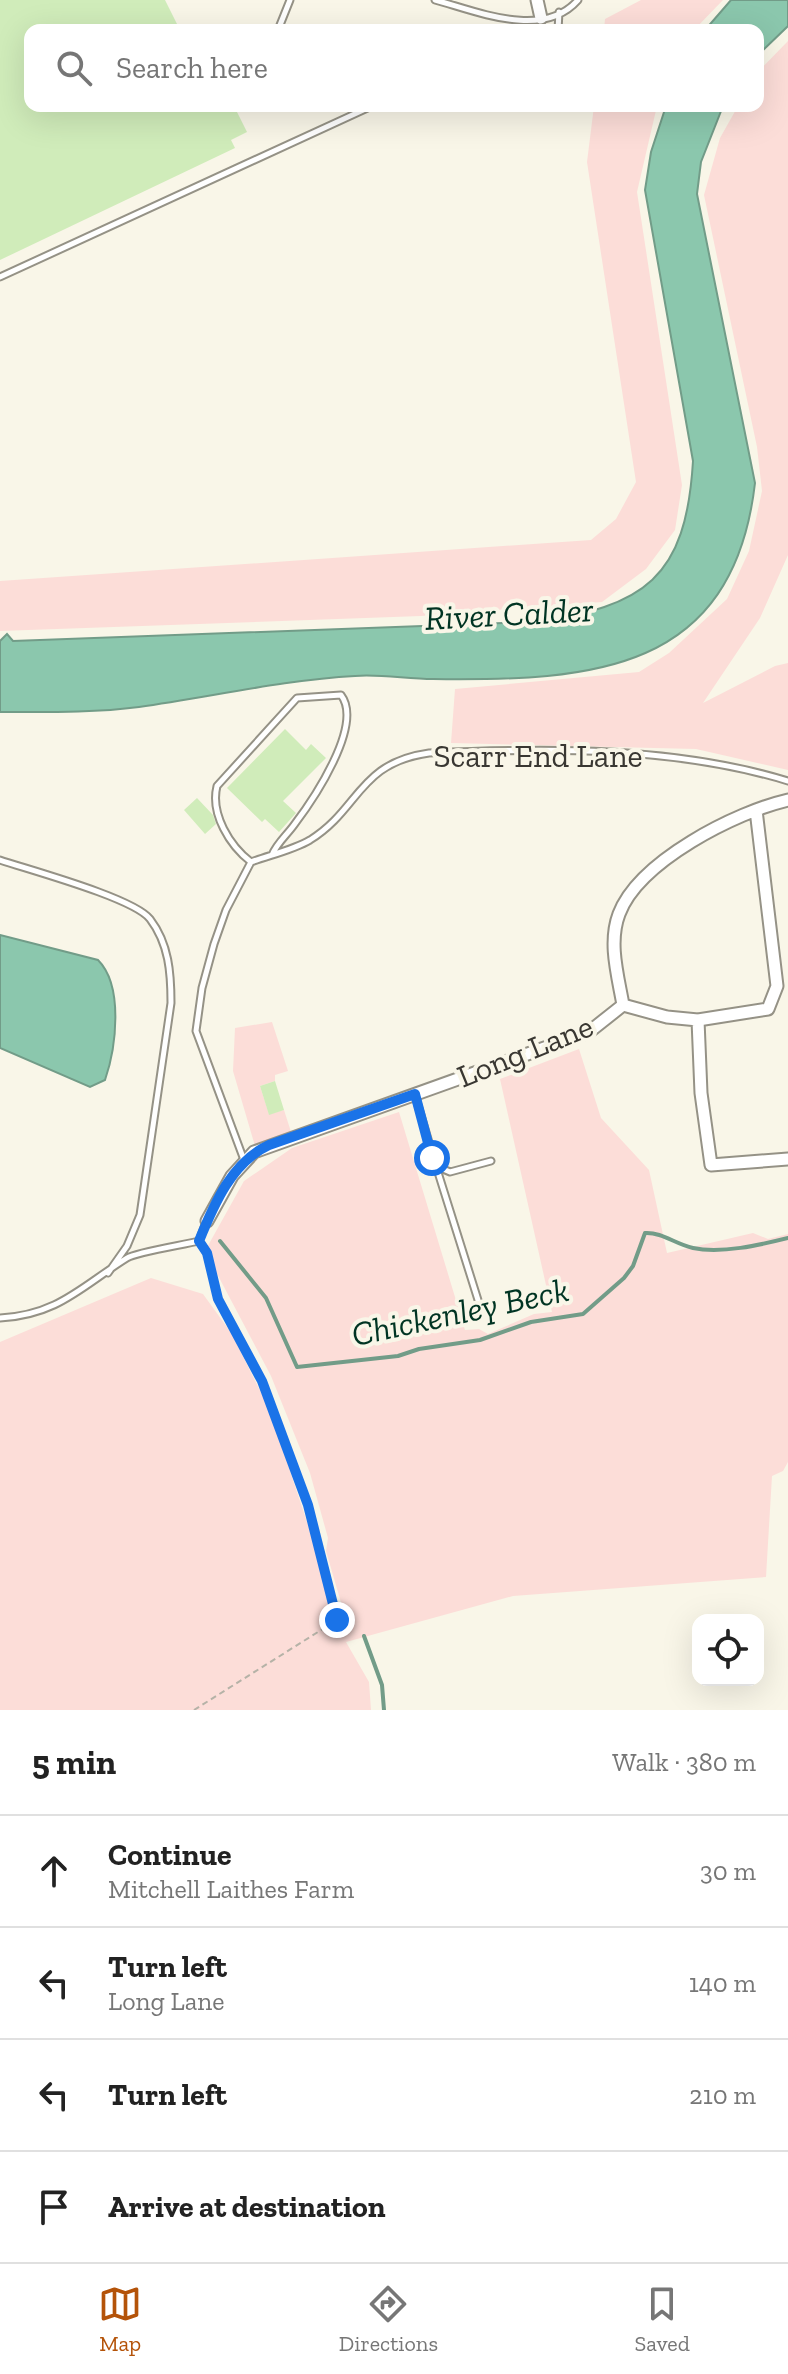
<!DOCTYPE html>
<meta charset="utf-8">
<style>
:root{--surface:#fff;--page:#f2f2f2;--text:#222;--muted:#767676;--line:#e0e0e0;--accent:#b45309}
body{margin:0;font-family:"Zilla Slab",serif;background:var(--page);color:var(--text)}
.controls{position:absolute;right:24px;bottom:24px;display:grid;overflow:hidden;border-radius:16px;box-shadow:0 8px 32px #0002}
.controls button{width:72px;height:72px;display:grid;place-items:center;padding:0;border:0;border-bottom:2px solid var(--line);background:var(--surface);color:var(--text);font:40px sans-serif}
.stop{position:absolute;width:24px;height:24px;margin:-18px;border:6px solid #1a73e8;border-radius:50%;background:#fff}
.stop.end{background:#1a73e8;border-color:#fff;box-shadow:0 2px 8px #0008}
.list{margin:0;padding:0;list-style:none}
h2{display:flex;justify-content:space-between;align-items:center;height:104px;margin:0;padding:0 32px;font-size:34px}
h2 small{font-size:26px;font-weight:400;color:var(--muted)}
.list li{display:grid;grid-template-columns:52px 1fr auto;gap:24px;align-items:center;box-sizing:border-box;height:112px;padding:0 32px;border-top:2px solid var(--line)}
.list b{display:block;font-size:30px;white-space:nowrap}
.list p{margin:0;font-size:26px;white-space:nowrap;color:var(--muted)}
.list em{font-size:26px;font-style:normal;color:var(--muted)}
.icon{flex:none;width:44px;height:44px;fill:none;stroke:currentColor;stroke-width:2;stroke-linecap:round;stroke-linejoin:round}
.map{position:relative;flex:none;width:788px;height:1710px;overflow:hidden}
.search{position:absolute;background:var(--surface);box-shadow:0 8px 32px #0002;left:24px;right:24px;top:24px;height:88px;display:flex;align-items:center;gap:20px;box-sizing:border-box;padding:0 28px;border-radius:16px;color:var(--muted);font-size:30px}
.sheet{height:552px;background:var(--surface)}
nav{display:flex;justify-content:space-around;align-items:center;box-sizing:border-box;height:112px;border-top:2px solid var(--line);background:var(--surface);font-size:22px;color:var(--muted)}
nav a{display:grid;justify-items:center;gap:4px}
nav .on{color:var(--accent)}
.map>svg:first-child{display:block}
</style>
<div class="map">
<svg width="788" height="1710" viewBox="0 0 788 1710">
<rect width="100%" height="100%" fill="#f9f6e8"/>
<!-- green -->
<path fill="#fcddd8" d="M 641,0 L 723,0 L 694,30 L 604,30 L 605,19 Z
M 788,41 L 788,555 L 760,618 L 703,703 L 775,666 L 788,663 L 788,770 L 696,749 L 451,743 L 455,689 L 639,672 L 669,653 L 727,599 L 749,551 L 762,491 L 757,447 L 704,195 L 720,138 L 738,106 L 758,106 L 758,72 Z
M 594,106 L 657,106 L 637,192 L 682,485 L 675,530 L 646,569 L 602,602 L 421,616 L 0,631 L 0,581 L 591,540 L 616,519 L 636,482 L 587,162 Z
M 272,1022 L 288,1071 L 275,1075 L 275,1081 L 260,1086 L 269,1114 L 284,1110 L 292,1135 L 255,1146 L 233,1071 L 235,1028 Z
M 579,1049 L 601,1118 L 649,1170 L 667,1253 L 753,1233 L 768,1239 L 788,1234 L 788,1462 L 783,1471 L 772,1476 L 766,1577 L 513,1596 L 346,1642 L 369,1682 L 371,1710 L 0,1710 L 0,1342 L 151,1278 L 203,1294 L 232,1334 L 270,1411 L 320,1561 L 331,1618 L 335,1608 L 349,1609 L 342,1606 L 326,1551 L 328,1538 L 310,1473 L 271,1376 L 205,1251 L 244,1181 L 292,1148 L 399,1112 L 465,1330 L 479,1329 L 488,1334 L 534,1314 L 552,1312 L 500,1079 Z"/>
<!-- water -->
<path fill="#8bc7ad" stroke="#729c88" stroke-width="2" d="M 731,0 L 788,0 L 788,26 L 758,55 L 758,30 L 705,30 Z
M 666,106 L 723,106 L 701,162 L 697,194 L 755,483 C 733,673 592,681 433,679 C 407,679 381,674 355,676 C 283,680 211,697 139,707 C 93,713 46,712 0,712 L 0,641 L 7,634 L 13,641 L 533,622 C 645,607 686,578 693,461 L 645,190 L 651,152 Z
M 0,935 L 98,960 C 124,986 116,1048 105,1080 L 90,1087 L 0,1048 Z"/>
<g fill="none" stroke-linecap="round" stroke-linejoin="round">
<!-- stream -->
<path stroke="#729c88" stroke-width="4" d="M 220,1241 L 266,1298 L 297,1367 L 398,1356 L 419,1349 L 480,1340 L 531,1322 L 583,1314 L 624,1278 L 633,1266 L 645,1233 C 662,1232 675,1244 693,1248 C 721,1254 760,1245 788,1238
M 364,1636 L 382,1685 L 384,1710"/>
</g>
<!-- building -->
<path fill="#d0ecba" d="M 0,0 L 165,0 L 180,30 L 30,30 L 30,106 L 234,106 L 247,132 L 231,140 L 235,148 L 0,260 Z
M 285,729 L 306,750 L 311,744 L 326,758 L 283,801 L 296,813 L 279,832 L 265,819 L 262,822 L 227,788 Z
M 197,798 L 213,815 L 216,824 L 205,834 L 184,810 Z
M 275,1081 L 284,1110 L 269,1115 L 260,1086 Z"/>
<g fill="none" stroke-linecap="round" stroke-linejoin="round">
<defs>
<path id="service" d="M 435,0 C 476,11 543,40 578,0
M 278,30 L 290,0
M 558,30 L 559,12
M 0,277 L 372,106
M 0,860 C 30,870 134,898 150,919 C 169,944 171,973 171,1003 L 140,1215 L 127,1246 L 108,1273
M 251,862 C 230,846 210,814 217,786 L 297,698 L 341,695 C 364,725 313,800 294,825 C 286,836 277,843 272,855
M 415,1095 L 436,1166 L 450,1172 L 491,1161
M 244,1160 L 196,1031 L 202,988 L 214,944 L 226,910 L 251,862 C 270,855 293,850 310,840 C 360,809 358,763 429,753 C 547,748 674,746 788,781
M 436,1166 L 478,1300
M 206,1222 L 199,1241 L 207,1253
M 0,1318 C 58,1315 82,1286 127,1258 C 137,1252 183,1245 199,1241"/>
<path id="minor" d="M 537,0 L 541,18
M 623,1005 L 667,1017 L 698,1020 L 768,1009 L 777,986 L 756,810
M 698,1020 L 701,1093 L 711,1165 L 788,1159
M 207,1221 L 232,1176 L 254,1152 L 589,1032 L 623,1005 C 618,976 608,943 619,914 C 639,861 736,812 788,800"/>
</defs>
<!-- service casing -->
<use href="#service" stroke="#959286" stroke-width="9"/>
<!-- minor casing -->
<use href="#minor" stroke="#959286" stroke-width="15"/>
<!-- path -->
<path stroke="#b5b2a7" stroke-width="2" stroke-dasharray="6 4" stroke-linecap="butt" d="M 194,1710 L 337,1620 C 319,1539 296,1455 261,1380 C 241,1336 221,1311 209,1263"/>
<!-- service -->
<use href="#service" stroke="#fff" stroke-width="5"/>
<!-- minor -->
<use href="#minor" stroke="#fff" stroke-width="11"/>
</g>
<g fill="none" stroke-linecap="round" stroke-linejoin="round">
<!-- route -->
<path stroke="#1a73e8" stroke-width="10" d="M 337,1620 L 308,1505 L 262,1381 L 218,1299 L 207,1253 L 199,1241 C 214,1204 232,1162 269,1145 L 415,1094 L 432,1158"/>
</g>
<g text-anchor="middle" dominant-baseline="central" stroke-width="8" stroke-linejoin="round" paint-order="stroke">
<!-- street labels -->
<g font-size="32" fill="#393732" stroke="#f9f6e8">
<text x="538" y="756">Scarr End Lane</text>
<text transform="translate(525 1051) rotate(-22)">Long Lane</text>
</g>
<!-- water labels -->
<g font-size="34" font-style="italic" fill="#003423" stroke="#f9f6e8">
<text transform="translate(509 614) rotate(-3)">River Calder</text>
<text transform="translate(460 1312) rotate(-12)">Chickenley Beck</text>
</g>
</g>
</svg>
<div class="controls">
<button><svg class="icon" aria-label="locate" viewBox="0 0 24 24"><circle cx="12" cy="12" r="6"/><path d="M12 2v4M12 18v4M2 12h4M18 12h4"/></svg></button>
</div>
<div class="stop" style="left:432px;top:1158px"></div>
<div class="stop end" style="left:337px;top:1620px"></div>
<div class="search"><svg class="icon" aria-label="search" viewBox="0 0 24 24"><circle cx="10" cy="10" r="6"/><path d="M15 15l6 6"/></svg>Search here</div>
</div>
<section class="sheet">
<h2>5 min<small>Walk · 380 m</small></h2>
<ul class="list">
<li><svg class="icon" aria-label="ahead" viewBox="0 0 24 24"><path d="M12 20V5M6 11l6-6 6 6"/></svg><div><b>Continue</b><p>Mitchell Laithes Farm</p></div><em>30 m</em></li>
<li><svg class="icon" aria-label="left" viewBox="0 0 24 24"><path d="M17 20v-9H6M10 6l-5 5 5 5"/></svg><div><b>Turn left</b><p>Long Lane</p></div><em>140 m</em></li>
<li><svg class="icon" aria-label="left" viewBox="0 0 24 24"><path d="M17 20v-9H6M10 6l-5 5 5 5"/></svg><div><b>Turn left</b></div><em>210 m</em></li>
<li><svg class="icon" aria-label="arrive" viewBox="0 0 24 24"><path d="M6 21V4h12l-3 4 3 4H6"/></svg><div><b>Arrive at destination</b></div></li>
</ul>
</section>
<nav>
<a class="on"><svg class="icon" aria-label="map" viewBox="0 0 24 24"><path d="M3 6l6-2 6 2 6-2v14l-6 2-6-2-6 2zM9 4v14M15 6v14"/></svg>Map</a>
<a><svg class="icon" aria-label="directions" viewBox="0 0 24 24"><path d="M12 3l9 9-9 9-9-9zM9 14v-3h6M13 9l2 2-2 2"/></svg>Directions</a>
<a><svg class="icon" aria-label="saved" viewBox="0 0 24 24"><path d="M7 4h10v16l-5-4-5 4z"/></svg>Saved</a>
</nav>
